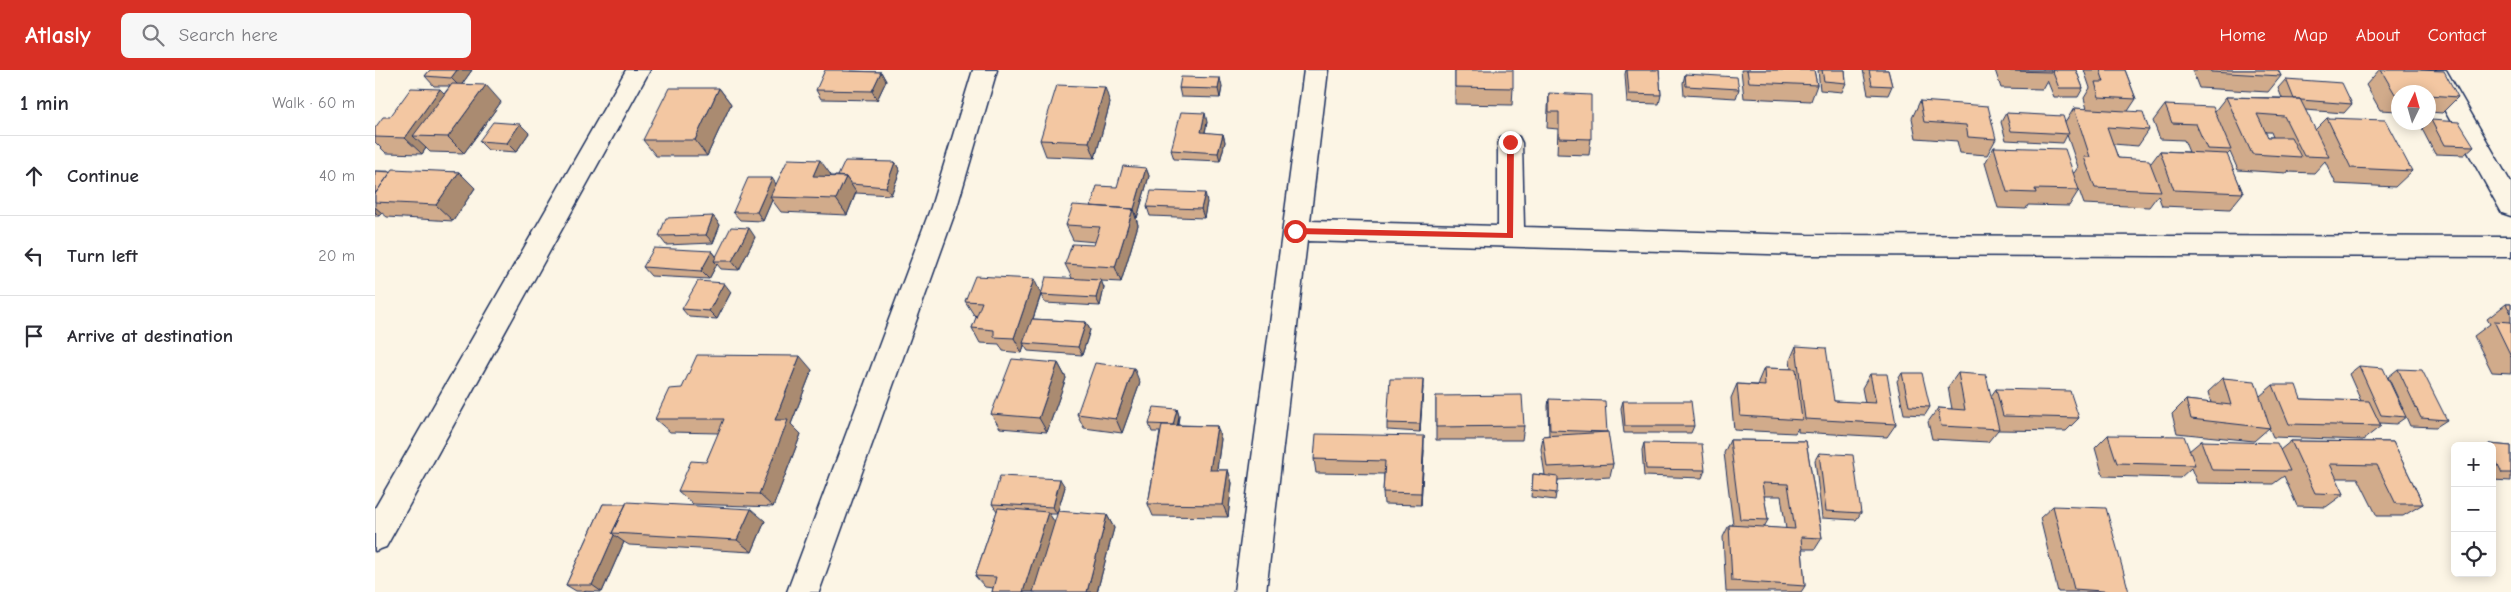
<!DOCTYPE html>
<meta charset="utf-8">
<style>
:root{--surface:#fff;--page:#f7f7f7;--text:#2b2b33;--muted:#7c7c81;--line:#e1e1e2;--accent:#d93025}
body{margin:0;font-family:"Comic Neue",sans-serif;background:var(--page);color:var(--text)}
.controls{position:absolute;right:15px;bottom:15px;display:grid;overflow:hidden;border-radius:8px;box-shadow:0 2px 12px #0003}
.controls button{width:45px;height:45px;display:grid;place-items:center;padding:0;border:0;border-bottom:1px solid var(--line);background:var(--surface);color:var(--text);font:25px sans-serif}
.compass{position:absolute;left:2016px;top:15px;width:45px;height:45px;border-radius:50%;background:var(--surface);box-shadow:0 2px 12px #0003;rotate:5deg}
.stop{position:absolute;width:15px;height:15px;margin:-11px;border:4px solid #d93025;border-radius:50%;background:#fff}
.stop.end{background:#d93025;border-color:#fff;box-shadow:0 1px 5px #0008}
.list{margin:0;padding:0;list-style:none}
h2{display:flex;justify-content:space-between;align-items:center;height:65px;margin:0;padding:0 20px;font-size:21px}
h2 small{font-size:16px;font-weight:400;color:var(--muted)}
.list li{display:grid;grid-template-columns:32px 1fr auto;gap:15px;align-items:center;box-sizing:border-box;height:80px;padding:0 20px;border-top:1px solid var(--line)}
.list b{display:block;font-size:19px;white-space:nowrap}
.list em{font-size:16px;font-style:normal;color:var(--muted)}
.icon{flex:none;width:28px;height:28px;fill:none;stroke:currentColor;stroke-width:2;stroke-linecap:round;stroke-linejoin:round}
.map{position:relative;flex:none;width:2136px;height:522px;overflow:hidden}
header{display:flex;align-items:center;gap:30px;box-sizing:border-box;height:70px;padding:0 25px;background:var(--accent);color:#fff}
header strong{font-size:24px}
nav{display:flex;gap:28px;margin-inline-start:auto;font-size:18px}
.search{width:350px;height:45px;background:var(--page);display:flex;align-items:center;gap:12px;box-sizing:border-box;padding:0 18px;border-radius:8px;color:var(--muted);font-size:19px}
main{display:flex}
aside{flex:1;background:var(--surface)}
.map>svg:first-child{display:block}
</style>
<header>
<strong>Atlasly</strong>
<div class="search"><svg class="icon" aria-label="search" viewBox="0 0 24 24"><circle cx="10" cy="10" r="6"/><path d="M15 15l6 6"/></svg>Search here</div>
<nav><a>Home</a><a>Map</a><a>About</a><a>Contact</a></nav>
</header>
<main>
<aside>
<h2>1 min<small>Walk · 60 m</small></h2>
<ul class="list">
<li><svg class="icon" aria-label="ahead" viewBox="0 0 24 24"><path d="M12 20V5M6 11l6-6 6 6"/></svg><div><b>Continue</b></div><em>40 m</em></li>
<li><svg class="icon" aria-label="left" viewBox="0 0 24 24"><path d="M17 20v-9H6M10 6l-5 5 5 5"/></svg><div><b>Turn left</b></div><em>20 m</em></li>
<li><svg class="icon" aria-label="arrive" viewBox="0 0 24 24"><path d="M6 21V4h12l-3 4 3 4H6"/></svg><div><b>Arrive at destination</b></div></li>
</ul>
</aside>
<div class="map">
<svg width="2136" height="522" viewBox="0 0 2136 522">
<rect width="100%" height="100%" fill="#fcf5e5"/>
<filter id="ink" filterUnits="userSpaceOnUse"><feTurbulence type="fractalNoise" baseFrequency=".02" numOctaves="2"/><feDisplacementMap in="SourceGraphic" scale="10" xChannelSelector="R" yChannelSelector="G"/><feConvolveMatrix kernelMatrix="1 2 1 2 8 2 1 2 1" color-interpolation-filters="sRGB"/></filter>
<g filter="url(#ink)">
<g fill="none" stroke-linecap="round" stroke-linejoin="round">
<defs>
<path id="minor" d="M 251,0 L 275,0 L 11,477 L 0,481 L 0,438 Z
M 598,0 L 622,0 L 582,137 L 444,522 L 412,522 L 556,137 Z
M 929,0 L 953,0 L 935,151 L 1123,156 L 1123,73 L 1126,67 L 1135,64 L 1144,67 L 1147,73 L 1149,157 L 1433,165 L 2136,167 L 2136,187 L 1433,185 L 932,171 L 891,522 L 859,522 Z
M 2047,0 L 2071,0 L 2136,113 L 2136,146 L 2127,143 Z"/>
</defs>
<!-- minor casing -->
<use href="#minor" stroke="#1b2f5e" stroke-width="3"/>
<!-- minor -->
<use href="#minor" fill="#fcf5e5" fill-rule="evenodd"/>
</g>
<!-- wall -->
<path fill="#d1ab8b" stroke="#1b2f5e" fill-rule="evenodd" d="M 55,0 L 97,0 L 87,14 L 126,32 L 89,83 L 55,82 L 51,78 L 47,84 L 11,83 L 0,72 L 0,58 L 15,47 L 65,19 L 69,24 L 75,16 L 59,16 L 50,6 Z
M 1080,0 L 1138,18 L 1137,35 L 1080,34 Z
M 1251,0 L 1284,0 L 1286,25 L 1284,34 L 1252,33 L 1250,4 Z
M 1366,0 L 1439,0 L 1442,15 L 1436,31 L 1369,28 Z
M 1443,0 L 1470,0 L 1471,13 L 1467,22 L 1445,20 Z
M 1488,0 L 1513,0 L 1517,16 L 1513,25 L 1493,24 Z
M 1620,0 L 1701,0 L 1708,18 L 1703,27 L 1679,27 L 1672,10 L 1667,19 L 1626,18 Z
M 1709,0 L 1750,0 L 1761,29 L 1753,41 L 1774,60 L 1763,76 L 1738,74 L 1743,88 L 1776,93 L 1785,81 L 1814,82 L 1809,70 L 1785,69 L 1778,51 L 1790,35 L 1840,41 L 1851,27 L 1907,28 L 1903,18 L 1911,9 L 1977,34 L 1969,43 L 1930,40 L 1940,60 L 1952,48 L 2037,101 L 2020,117 L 1961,114 L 1950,91 L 1939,103 L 1914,102 L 1914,100 L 1912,103 L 1863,100 L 1855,82 L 1852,85 L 1868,123 L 1855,139 L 1787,136 L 1783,125 L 1774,137 L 1709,134 L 1704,120 L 1694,136 L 1653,135 L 1651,139 L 1623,138 L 1610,93 L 1619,77 L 1699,103 L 1703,97 L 1692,65 L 1688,73 L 1631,70 L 1626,52 L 1631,43 L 1690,53 L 1699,38 L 1712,39 L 1709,28 L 1715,18 ZM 1890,62 L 1896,62 L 1898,67 L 1893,67 Z
M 1817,0 L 1903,0 L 1906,6 L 1893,22 L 1824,18 Z
M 2004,0 L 2043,0 L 2083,27 L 2067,43 L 2054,42 L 2054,22 L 2024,22 L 2024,41 L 2005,40 L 1991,15 Z
M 476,1 L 506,2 L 511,11 L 502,30 L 446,29 L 441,20 Z
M 1310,4 L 1364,19 L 1361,28 L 1309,25 L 1308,13 Z
M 847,17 L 845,28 L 806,27 L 804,18 Z
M 344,18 L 356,34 L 332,86 L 281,86 L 268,70 Z
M 1174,23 L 1216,69 L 1214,85 L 1182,84 L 1183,59 L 1172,58 L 1173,39 Z
M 1545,31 L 1621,69 L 1612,85 L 1585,83 L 1582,71 L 1541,68 L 1537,48 Z
M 735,33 L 720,88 L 671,86 L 665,70 Z
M 2056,50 L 2099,76 L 2089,85 L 2060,84 L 2047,59 Z
M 832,52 L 830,63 L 848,64 L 850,72 L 845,91 L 799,89 L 796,80 Z
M 154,63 L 141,82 L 113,80 L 104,71 Z
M 520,92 L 525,101 L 516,125 L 481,123 L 472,145 L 406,142 L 397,130 L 388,151 L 365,150 L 358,142 L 401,114 L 456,105 L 455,106 L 463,106 Z
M 771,98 L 774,106 L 762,148 L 761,148 L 763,155 L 746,212 L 726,211 L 729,218 L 725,236 L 670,233 L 666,225 L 658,249 L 711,252 L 715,260 L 707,285 L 653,281 L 649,275 L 647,283 L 628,281 L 624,274 L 605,273 L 597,258 L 602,246 L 599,245 L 590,231 L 666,224 L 697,208 L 690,194 L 719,175 L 721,172 L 698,170 L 691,155 L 742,117 Z
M 0,101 L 84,102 L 100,118 L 78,151 L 12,147 L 7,143 L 4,146 L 0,146 Z
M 832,132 L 829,148 L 775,146 L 772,137 Z
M 338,146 L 345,155 L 338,173 L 291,175 L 284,166 Z
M 380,167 L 364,200 L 346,199 L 342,194 L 334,209 L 276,206 L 268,197 L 337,181 L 341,186 Z
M 356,222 L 342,249 L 314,247 L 307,239 Z
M 2131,234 L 2136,234 L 2136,303 L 2117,302 L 2099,266 L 2115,254 L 2112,249 Z
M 1421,276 L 1459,331 L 1490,333 L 1487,318 L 1495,304 L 1521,354 L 1512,367 L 1423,362 L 1423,358 L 1420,363 L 1359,360 L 1356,328 L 1362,314 L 1383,315 L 1383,312 L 1389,298 L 1416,299 L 1415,290 Z
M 683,293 L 691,308 L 672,362 L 625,358 L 616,344 Z
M 1984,296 L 2028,339 L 2013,307 L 2023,299 L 2072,350 L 2061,357 L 2035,356 L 2031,347 L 2021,354 L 2005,353 L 2006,356 L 1988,370 L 1898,367 L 1894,358 L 1879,371 L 1802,363 L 1797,344 L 1811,330 L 1836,333 L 1833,322 L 1848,308 L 1885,326 L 1898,315 L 1926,329 L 1986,331 L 1974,304 Z
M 437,300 L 416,354 L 426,364 L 398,437 L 318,434 L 303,421 L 331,392 L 344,363 L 295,362 L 280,349 L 307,318 Z
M 1527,303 L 1555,337 L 1550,345 L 1529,344 L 1522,311 Z
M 1583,303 L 1616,326 L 1621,319 L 1704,348 L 1691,361 L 1623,360 L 1613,372 L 1557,369 L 1553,352 L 1563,338 L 1577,339 L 1573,317 Z
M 765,313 L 747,363 L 709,358 L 702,344 Z
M 1048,317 L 1045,362 L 1012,360 L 1012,353 Z
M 1061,326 L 1149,356 L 1147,370 L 1061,370 Z
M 1174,329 L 1232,362 L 1238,394 L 1235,407 L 1183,410 L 1180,430 L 1156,427 L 1158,404 L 1170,405 L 1166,379 L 1168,366 L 1174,365 L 1173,336 Z
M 1248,331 L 1319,356 L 1316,363 L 1249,363 L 1246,338 Z
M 802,339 L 804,346 L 803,355 L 842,356 L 846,369 L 842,400 L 853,400 L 857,413 L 853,447 L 778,446 L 773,434 L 785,362 L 777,362 L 774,354 Z
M 1733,365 L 1814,381 L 1826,371 L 1905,380 L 1916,371 L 2018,372 L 2048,434 L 2028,446 L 2002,446 L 1983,408 L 1961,408 L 1969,424 L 1951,437 L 1922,436 L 1909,406 L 1898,414 L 1822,413 L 1816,398 L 1805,408 L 1728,406 L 1720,378 Z
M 1355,370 L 1431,371 L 1447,468 L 1440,479 L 1427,479 L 1430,516 L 1426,522 L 1351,522 L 1348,467 L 1354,455 L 1358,455 L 1349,383 ZM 1389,426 L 1406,426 L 1411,459 L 1389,457 L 1393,450 Z
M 1269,373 L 1330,400 L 1327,408 L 1269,406 L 1267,380 Z
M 2114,374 L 2136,376 L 2136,411 L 2117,410 L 2117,376 L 2112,376 Z
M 1049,380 L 1046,435 L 1009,434 L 1008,422 L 1009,404 L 941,403 L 939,389 Z
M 1444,383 L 1486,443 L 1481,450 L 1447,448 L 1440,390 Z
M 690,417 L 682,444 L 674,444 L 680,453 L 732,445 L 739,458 L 722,522 L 617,522 L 618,518 L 610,517 L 600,506 L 622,441 L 617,434 Z
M 228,434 L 390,451 L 377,482 L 254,475 L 249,472 L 227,522 L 201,521 L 191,515 Z
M 1678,436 L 1754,522 L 1683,522 L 1665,448 Z"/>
<!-- shaded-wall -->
<path fill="#aa8b71" stroke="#1b2f5e" d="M 82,0 L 97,0 L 85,17 L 76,8 Z
M 506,2 L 511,11 L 502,30 L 497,21 Z
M 845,8 L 847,17 L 845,28 L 843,19 Z
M 111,15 L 126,32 L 89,83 L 73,67 Z
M 730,17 L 735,33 L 720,88 L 714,72 Z
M 344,18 L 356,34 L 332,86 L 320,70 Z
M 65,19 L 81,35 L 38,66 L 51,78 L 47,84 L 30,68 Z
M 830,43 L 832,52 L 828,71 L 826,62 Z
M 145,54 L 154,63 L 141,82 L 132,73 Z
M 848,64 L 850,72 L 845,91 L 843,83 Z
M 445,90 L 456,105 L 449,122 L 438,106 Z
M 520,92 L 525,101 L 516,125 L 511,117 Z
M 771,98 L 774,106 L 762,148 L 759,139 Z
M 84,102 L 100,118 L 78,151 L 61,135 Z
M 471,107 L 481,122 L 472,145 L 461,129 Z
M 397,108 L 403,117 L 395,127 L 397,130 L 388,151 L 382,142 Z
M 830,123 L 832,132 L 829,148 L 826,139 Z
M 0,137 L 7,143 L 4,146 L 0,142 Z
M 758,139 L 763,155 L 746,212 L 740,197 Z
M 338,146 L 345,155 L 338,173 L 331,165 Z
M 374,158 L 380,167 L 364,200 L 357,191 Z
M 337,181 L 344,190 L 339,191 L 342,194 L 334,209 L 326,201 Z
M 659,209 L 666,224 L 650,273 L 648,273 L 649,275 L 647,283 L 639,268 Z
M 726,210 L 729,218 L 725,236 L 721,228 Z
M 349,213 L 356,222 L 342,249 L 334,241 Z
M 711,252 L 715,260 L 707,285 L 703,277 Z
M 425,286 L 437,300 L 416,354 L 426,364 L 398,437 L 384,424 L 400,350 Z
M 683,293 L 691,308 L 672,362 L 664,348 Z
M 759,298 L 765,313 L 747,363 L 741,349 Z
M 1048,309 L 1048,317 L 1045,362 L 1045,354 Z
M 802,339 L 804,346 L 801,363 L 798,355 Z
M 842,356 L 846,369 L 840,413 L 835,400 Z
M 1049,366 L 1049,380 L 1046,435 L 1046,423 Z
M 853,400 L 857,413 L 853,447 L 848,435 Z
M 685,409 L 690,417 L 682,444 L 678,437 Z
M 376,439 L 390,451 L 377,482 L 362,470 Z
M 673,442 L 681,454 L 661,522 L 648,522 Z
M 732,445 L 739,458 L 722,522 L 712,522 Z
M 239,465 L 249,472 L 227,522 L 217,515 Z"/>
<!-- building -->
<path fill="#f3c7a2" stroke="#1b2f5e" d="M 55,0 L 82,0 L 76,8 L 50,6 Z
M 450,0 L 468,0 L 468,1 L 506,2 L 497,21 L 441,20 Z
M 1080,0 L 1138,0 L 1138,18 L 1080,17 Z
M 1252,0 L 1284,0 L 1286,25 L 1254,24 Z
M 1372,0 L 1439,0 L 1442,15 L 1374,12 Z
M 1447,0 L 1470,0 L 1471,13 L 1449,11 Z
M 1494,0 L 1513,0 L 1517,16 L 1497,15 Z
M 1634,0 L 1676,0 L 1676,2 L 1635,1 Z
M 1677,0 L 1701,0 L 1708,18 L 1684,18 Z
M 1725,0 L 1750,0 L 1761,29 L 1724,27 L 1720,12 L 1729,12 Z
M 1835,0 L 1903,0 L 1906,6 L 1836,2 Z
M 2006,0 L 2043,0 L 2069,1 L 2083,27 L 2054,25 L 2054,22 L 2024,22 L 2024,24 L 2020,24 Z
M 1310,4 L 1362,7 L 1364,19 L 1311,16 Z
M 806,7 L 845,8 L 843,19 L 804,18 Z
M 1911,9 L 1967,13 L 1977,34 L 1926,30 L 1925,29 L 1919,29 Z
M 77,14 L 111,15 L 73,67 L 38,66 Z
M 682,15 L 730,17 L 714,72 L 665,70 Z
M 36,18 L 65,19 L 30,68 L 0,67 L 0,58 L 8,47 L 15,47 Z
M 294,18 L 344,18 L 320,70 L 268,70 Z
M 1174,23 L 1216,25 L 1216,69 L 1184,68 L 1184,42 L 1174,42 Z
M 1851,27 L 1925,29 L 1954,87 L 1929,86 L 1909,46 L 1882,44 L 1893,67 L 1916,67 L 1926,87 L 1877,84 Z
M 1545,31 L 1613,36 L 1621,69 L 1593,67 L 1591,55 L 1549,52 Z
M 1790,35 L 1838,37 L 1856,80 L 1832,79 L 1821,54 L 1797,53 Z
M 1699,38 L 1768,42 L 1774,60 L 1732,57 L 1743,88 L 1774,90 L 1786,121 L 1720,118 L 1709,87 L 1715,87 Z
M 806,42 L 830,43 L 826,62 L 848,64 L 843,83 L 796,80 Z
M 1631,43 L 1688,46 L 1694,64 L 1636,61 Z
M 1952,48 L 2010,50 L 2037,101 L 1976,98 Z
M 2056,50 L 2084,52 L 2099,76 L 2069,75 Z
M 118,52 L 145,54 L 132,73 L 104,71 Z
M 1619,77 L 1690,79 L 1704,120 L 1660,119 L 1661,123 L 1632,122 Z
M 1785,81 L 1852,84 L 1868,123 L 1799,120 Z
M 413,89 L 445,90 L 438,106 L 471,107 L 461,129 L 395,127 Z
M 470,91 L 520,92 L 511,117 L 476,114 L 471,107 L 463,106 Z
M 748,96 L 771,98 L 759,139 L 716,136 L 722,116 L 742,117 Z
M 18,99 L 84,102 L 61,135 L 0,132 L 0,124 Z
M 0,101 L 16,102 L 0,124 Z
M 373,108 L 397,108 L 382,142 L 358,142 Z
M 776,121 L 830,123 L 826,139 L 772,137 Z
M 698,135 L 758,139 L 740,197 L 690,194 L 697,174 L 719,175 L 725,157 L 691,155 Z
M 338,146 L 331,165 L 284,166 L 291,148 Z
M 356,157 L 374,158 L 357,191 L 339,191 Z
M 279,178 L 337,181 L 326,201 L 268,197 Z
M 600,206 L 659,209 L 639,268 L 619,267 L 619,260 L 597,258 L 607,232 L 590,231 Z
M 671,207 L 726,210 L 721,228 L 666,225 Z
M 323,211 L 349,213 L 334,241 L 307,239 Z
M 2131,234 L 2136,234 L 2136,243 Z
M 657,249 L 711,252 L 703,277 L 648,273 Z
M 2119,251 L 2136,252 L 2136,286 Z
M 1421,276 L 1451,278 L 1459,331 L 1501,333 L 1495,304 L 1512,304 L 1521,354 L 1430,349 Z
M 322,285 L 425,286 L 400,350 L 413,350 L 384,424 L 303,421 L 316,391 L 331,392 L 349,349 L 280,349 L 294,319 L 307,318 Z
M 637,289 L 683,293 L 664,348 L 616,344 Z
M 720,293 L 759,298 L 741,349 L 702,344 Z
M 1984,296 L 2008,298 L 2031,347 L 2006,345 Z
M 1389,298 L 1421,299 L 1427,350 L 1365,346 L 1362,314 L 1390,316 Z
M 2023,299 L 2047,300 L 2072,350 L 2046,348 Z
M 1527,303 L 1547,303 L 1555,337 L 1534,336 Z
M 1583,303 L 1611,305 L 1624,359 L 1566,356 L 1563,338 L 1590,340 Z
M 1848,308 L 1880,311 L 1895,358 L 1816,349 L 1811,330 L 1856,335 Z
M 1015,309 L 1048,309 L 1045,354 L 1012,353 Z
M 1898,315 L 1921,315 L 1926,329 L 1994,331 L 2006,356 L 1914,354 Z
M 1621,319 L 1695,321 L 1704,348 L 1628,346 Z
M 1147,325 L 1149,356 L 1061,357 L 1061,326 Z
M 1174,329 L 1230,331 L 1232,362 L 1175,360 Z
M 1248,331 L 1316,331 L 1319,356 L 1250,356 Z
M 779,337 L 802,339 L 798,355 L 774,354 Z
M 787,355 L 842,356 L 835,400 L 853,400 L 848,435 L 773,434 Z
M 1233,362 L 1238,394 L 1172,397 L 1168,366 Z
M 941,364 L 1049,366 L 1046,423 L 1008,422 L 1010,391 L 939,389 Z
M 1733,365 L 1809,366 L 1820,395 L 1742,393 Z
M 1355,370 L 1431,371 L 1447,468 L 1426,467 L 1430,516 L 1357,511 L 1354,455 L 1420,459 L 1413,414 L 1387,413 L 1393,450 L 1365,449 Z
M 1826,371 L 1902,373 L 1915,401 L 1837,400 Z
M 1916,371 L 2018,372 L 2048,434 L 2021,434 L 2002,395 L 1955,394 L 1969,424 L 1940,423 Z
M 1269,373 L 1327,374 L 1330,400 L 1271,399 Z
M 2114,374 L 2136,376 L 2136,403 L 2127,403 L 2117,382 L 2117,376 L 2114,376 Z
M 1444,383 L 1478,385 L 1486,443 L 1451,441 Z
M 1158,404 L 1183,407 L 1182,423 L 1157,420 Z
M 625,406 L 685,409 L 678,437 L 617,434 Z
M 252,432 L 376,439 L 362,470 L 237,463 Z
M 228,434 L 251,434 L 237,463 L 239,465 L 217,515 L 191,515 Z
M 1678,436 L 1731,438 L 1754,522 L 1741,522 L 1699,519 Z
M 623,438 L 673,442 L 648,522 L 617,522 L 621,507 L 600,506 Z
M 683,441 L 732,445 L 712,522 L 658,522 Z"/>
</g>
<!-- route -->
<path fill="#d93025" d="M 1135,70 L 1139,72 L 1138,168 L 920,164 L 916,161 L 920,158 L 1132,163 L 1132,72 Z"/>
</svg>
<div class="controls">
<button>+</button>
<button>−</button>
<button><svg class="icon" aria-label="locate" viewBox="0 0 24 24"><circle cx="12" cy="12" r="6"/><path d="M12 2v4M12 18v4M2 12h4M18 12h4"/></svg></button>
</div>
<svg class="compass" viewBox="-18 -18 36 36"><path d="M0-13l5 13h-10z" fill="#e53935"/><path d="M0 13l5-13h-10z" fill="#7c7c81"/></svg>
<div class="stop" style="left:920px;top:161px"></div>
<div class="stop end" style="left:1135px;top:72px"></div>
</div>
</main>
